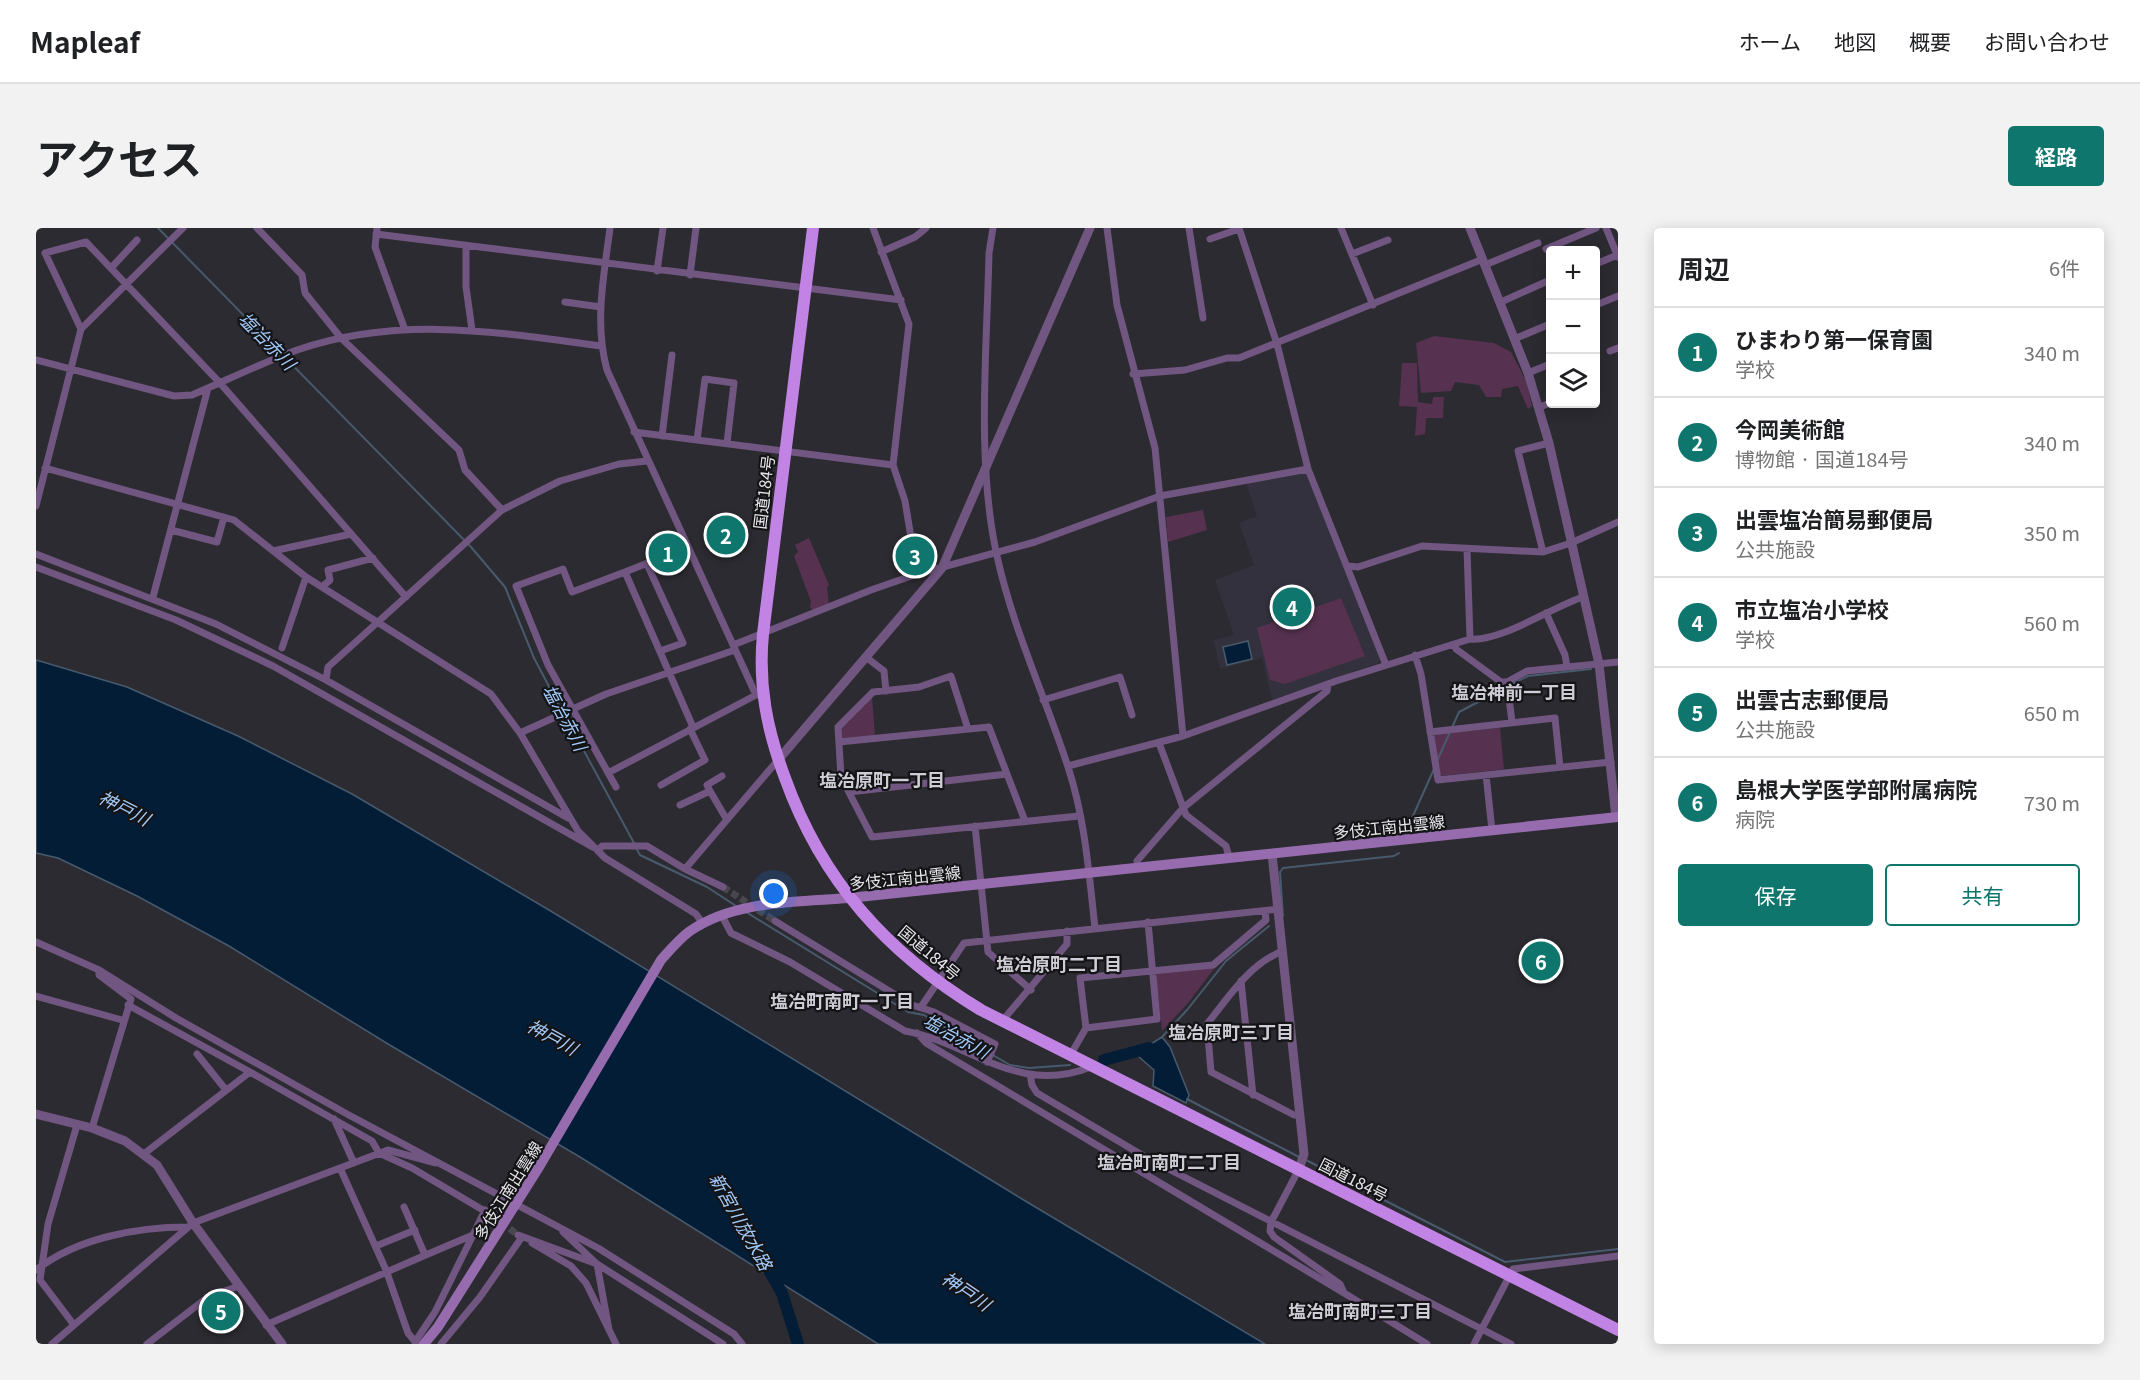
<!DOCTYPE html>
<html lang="ja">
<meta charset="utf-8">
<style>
:root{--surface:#fff;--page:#f2f2f2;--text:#202124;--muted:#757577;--line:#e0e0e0;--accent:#0f766e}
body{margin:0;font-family:Georgia,"Noto Sans JP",serif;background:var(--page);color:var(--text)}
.controls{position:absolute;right:18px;top:18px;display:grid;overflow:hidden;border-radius:6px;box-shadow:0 3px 15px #0003}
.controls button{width:54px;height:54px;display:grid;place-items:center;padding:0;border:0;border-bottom:2px solid var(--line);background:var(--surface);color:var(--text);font:30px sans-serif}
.you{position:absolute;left:738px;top:666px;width:21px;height:21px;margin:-15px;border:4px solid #fff;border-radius:50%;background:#1a73e8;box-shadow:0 0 0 9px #1a73e833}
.badge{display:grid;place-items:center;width:39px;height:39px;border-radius:50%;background:var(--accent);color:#fff;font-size:20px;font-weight:700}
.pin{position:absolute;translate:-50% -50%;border:3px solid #fff;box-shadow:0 2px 6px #0006}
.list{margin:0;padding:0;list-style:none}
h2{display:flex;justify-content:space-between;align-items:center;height:78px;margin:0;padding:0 24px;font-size:26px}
h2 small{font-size:20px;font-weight:400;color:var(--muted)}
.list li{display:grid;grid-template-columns:39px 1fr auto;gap:18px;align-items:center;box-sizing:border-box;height:90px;padding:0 24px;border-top:2px solid var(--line)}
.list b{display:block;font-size:22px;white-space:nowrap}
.list p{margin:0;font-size:20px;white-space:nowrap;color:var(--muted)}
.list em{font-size:20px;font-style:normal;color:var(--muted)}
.actions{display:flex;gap:12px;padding:18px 24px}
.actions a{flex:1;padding:14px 0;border:2px solid var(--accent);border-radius:6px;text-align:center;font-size:21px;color:var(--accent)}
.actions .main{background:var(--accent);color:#fff}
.icon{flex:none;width:33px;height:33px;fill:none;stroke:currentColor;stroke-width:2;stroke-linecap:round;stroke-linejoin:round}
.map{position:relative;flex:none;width:1582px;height:1116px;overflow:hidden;border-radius:6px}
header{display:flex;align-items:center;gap:36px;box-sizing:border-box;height:84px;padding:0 30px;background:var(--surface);border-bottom:2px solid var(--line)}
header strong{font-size:28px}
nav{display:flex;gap:33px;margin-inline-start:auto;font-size:21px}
.intro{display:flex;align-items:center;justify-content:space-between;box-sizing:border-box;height:144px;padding:0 36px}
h1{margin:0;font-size:42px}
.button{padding:15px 27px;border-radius:6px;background:var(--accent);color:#fff;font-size:21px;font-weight:700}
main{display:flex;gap:36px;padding:0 36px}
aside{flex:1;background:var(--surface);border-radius:6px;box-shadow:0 3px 15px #0003}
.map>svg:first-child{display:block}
</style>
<header>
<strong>Mapleaf</strong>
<nav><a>ホーム</a><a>地図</a><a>概要</a><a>お問い合わせ</a></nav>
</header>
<div class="intro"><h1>アクセス</h1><a class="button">経路</a></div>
<main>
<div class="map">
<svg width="1582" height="1116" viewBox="0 0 1582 1116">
<rect width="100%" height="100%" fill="#2c2b31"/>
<!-- built -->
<path fill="#33313d" d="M 1270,244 L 1344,431 L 1342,435 L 1236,472 L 1226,430 L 1184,441 L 1177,412 L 1198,407 L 1179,352 L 1218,337 L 1203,295 L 1221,288 L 1210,255 Z"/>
<!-- green -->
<path fill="#563250" d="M 1398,108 L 1458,115 L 1475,124 L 1490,153 L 1496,178 L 1492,181 L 1482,158 L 1466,161 L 1465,169 L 1450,169 L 1443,157 L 1419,154 L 1415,163 L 1385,165 L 1380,115 Z
M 1366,135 L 1381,135 L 1382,174 L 1396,176 L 1397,169 L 1408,169 L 1407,190 L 1390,190 L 1389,206 L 1379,208 L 1381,179 L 1363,178 Z
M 1167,282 L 1171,302 L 1132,314 L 1130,289 Z
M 773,310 L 793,357 L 791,359 L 793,378 L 778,384 L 774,379 L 775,374 L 758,328 L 762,324 L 759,317 Z
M 1305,370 L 1329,428 L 1249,456 L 1234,452 L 1221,400 Z
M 836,469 L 839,508 L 808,511 L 805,509 L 805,500 Z
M 1464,500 L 1468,541 L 1406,548 L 1403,545 L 1397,509 L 1400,506 Z
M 1180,738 L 1152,775 L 1126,803 L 1120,748 L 1122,745 Z"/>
<!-- water -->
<path fill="#031d37" stroke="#485a6d" stroke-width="1.5" d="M 1212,413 L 1216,431 L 1191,437 L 1187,419 Z
M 0,432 L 91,459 L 202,508 L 316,566 L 513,682 L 991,974 L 1229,1116 L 842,1116 L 544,929 L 352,816 L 193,718 L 101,668 L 22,630 L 0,625 Z
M 1126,809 L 1134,819 L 1153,867 L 1150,875 L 1117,858 L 1118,842 L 1102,828 L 1098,821 L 1115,816 Z"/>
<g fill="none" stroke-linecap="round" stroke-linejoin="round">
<!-- stream -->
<path stroke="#485a6d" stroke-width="2" d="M 122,0 L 435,319 L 469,359 L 498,430 L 526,483
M 1474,457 L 1492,448 L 1555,441
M 529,488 L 598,615
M 1401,533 L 1423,484 L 1469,460
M 1372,599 L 1398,541
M 600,620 L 604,627 L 671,659 L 700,678
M 710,684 L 872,784 L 888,787 L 974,837 L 993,840 L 1034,837
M 1247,688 L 1244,644 L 1247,640 L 1358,628 L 1363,625
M 1125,810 L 1151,782 L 1190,733 L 1233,698
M 1151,871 L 1263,929
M 1268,931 L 1469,1034 L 1582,1021"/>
<!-- river -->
<path stroke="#031d37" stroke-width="12" d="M 1068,832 L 1113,820
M 730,1037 L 746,1065 L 762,1116"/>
<!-- minor-tunnel -->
<path stroke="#48474d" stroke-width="7" stroke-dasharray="7 3.5" stroke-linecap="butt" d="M 687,659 L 739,693
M 457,988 L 482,1007"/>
<!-- minor -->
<path stroke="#705680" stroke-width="7" d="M 221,0 L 266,47 L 269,65 L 305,110 L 423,222 L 429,242 L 466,282
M 341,0 L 339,19 L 369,102
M 574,0 C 568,47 558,95 571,142 L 720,467 L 726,467
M 957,0 L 953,25 C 951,121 940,234 961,328 C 977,401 1009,468 1032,539 C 1049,590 1053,646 1059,700
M 1071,0 L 1081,77 L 1119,220 L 1147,508
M 1153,0 L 1167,90
M 1203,0 L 1241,116 L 1272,241 L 1350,437
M 1305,0 L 1337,77
M 1570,0 L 1582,29
M 340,6 L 865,72
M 1174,11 L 1203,1
M 430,18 L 430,59 L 436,102
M 1510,21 L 1560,0
M 845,24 L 879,9 L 890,0
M 1316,26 L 1352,12
M 1560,36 L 1581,27
M 1449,37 L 1502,15
M 76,39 L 101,12
M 621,43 L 627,0
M 654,47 L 660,0
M 529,74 L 565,79
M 1465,74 L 1514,52
M 1560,77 L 1582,68
M 45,101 L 9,25 L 50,14 L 184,155 L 370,369
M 1478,111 L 1514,96
M 1574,123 L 1582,120
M 0,132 L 138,168 L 156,167 C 191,152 226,135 261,122 C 364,87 461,104 565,118
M 1492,145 L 1514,136
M 1097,146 L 1149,142 L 1191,130 L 1203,130 L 1447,31
M 1504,179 L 1514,175
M 598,204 L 857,237 L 873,96 L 837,0
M 626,208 L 636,127
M 661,212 L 669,151 L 698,155 L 691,215
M 857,237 L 869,273 L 881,346
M 9,240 L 198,292 L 270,349 L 455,466 L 484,505 L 542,603 L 569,630 L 660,686 L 667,696
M 0,278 L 45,101 L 147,0
M 135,302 L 181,314 L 188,289
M 652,319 L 589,344 L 657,499
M 237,323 L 315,306
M 1507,324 L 1482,223 L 1513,215
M 0,326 L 180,396 L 290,452 L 532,590
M 611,336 L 647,415 L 624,423
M 1312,338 L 1322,339 L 1386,318 L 1507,324 L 1535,315 L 1582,294
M 0,339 L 140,392 L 237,438 L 553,617 L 563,622 L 566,618 L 611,618 L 649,641 L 687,659
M 286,359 L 294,352 L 292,342 L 337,330
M 117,369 L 172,160
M 1510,385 L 1529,427 L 1531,439
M 1434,411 C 1465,414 1516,379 1547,369
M 1418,416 L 1420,421 L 1465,454 L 1471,454
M 697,417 L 835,362 L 881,346 L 999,314 L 1124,268 L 1272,241
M 246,420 L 270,349
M 1379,427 L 1385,446 L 1402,552 L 1575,534
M 831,430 L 848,443 L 850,463
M 290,452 L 292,439 L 466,282 L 524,253 L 583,236 L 611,233
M 1007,472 L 1084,449 L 1096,487
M 1476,494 L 1471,454 L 1491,443 L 1582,434
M 932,501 L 915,448 L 883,459 L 837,464 L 802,499 L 805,549 L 836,609 L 1043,588
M 1394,504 L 1519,490 L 1524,539
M 484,505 L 570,466 L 699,422
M 803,514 L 953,499 L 989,593
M 1123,515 L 1150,587 L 1190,618 L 1193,629
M 1032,538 L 1147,508 L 1300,453 L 1434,411 L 1431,321
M 572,545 L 720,467
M 1450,547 L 1456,602
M 625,557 L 669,532 L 654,501
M 580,559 L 512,437 L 480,358 L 527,341 L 536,364 L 589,344
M 674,563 L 671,557 L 686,548
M 813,564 L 971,546
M 644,577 L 674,563 L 691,592
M 939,598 L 952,724 L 995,762
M 1101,633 L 1147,580 L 1291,463 L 1292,457
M 649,641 L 742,532
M 686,688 L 695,705 L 754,734 L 869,803 C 935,815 981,868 1055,839
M 739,693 L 876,777 L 898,784 L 959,816 L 951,834
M 0,714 L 63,742 L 140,790 L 311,886 L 562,1020 L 698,1106 L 706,1116
M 1247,723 C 1214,735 1192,770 1171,796 L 1175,844 L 1258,887 L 1264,887
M 1205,753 L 1217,867
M 0,768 L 86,792
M 92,777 L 214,844
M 885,779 L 928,715 L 1243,681
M 967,792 L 1031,716 L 1031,703
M 1050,800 L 1121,791 L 1112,694
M 881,805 L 890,815 L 1308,1065
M 161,826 L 190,862
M 1035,826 L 1050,800 L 1044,750 L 1177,737 L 1230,692 L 1229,683
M 994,846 L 996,857 L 1001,865 L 1111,930 L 1475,1116
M 298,891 L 318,935
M 56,900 L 95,771 L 63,747 L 63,742
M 109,925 L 214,844 L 336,913 L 343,925 L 376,940 L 457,988
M 304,940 L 350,1042 L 372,1105 L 381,1116
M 1263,941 L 1235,994 L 1234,1003 L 1238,1009 L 1304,1056 L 1308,1065 L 1391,1116
M 368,979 L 389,1027
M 527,1004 L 561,1036 L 687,1116
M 482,1007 L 561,1036 L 573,1102
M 496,1015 L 535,1038 L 550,1055 L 580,1116
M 340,1018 L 379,1002
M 0,1042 C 41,1010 101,999 152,999
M 38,1097 L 4,1052 L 12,996 L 41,897
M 230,1097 C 299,1067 367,1036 437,1007 L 449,982
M 379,1114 L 399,1084 L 437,1007
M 16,1116 L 157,995 L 352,922 L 400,935
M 111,1116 L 172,1069 L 203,1058
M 405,1116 L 444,1069 L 486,1009
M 1438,1116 L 1477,1041 L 1582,1028"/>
<!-- tertiary -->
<path stroke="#705680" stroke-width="9" d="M 1434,0 L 1492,145 L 1513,215 L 1563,436 L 1580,589
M 742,532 L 906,340 L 1054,0
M 1236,626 L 1268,926 L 1263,941
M 0,886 L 56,900 L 89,913 L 121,937 L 157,995 L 246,1116"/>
<!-- secondary -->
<path stroke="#976caf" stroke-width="10" d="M 388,1116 L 402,1099 L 503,939 L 625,732 C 634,722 643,711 654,703 C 699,672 762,674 813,670 L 1582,589"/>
<!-- trunk -->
<path stroke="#c284e4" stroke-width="12" d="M 777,0 L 727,406 C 722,457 731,502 749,550 C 786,653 851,725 945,782 L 1582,1102"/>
</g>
<g text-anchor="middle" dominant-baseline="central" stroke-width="4.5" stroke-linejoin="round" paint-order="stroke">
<!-- street labels -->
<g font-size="16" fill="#e8e8ec" stroke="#141417">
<text transform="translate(727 264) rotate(-83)">国道184号</text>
<text transform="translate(1353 598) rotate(-6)">多伎江南出雲線</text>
<text transform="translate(869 649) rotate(-6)">多伎江南出雲線</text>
<text transform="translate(894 724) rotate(40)">国道184号</text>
<text transform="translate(1318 951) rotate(27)">国道184号</text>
<text transform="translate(471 962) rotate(-58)">多伎江南出雲線</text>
</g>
<!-- water labels -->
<g font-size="18" font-style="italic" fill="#a2caf9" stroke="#141417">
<text transform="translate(232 112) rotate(46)">塩冶赤川</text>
<text transform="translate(530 489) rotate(62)">塩冶赤川</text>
<text transform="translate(89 579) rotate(27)">神戸川</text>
<text transform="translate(921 807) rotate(29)">塩冶赤川</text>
<text transform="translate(517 808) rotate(29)">神戸川</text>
<text transform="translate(706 993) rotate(61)">新宮川放水路</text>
<text transform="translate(931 1062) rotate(34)">神戸川</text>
</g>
<!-- neighbourhood labels -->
<g font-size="18" font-weight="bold" fill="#cecdd5" stroke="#141417">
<text x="1478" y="463">塩冶神前一丁目</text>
<text x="846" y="551">塩冶原町一丁目</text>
<text x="1023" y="735">塩冶原町二丁目</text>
<text x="806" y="772">塩冶町南町一丁目</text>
<text x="1195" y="803">塩冶原町三丁目</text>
<text x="1133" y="933">塩冶町南町二丁目</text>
<text x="1324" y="1082">塩冶町南町三丁目</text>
</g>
</g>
</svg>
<div class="controls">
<button>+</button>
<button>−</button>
<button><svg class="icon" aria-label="layers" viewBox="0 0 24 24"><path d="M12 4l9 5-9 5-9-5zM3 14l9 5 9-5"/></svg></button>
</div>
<div class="you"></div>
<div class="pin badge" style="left:632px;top:325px">1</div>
<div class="pin badge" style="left:690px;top:307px">2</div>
<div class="pin badge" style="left:879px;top:328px">3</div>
<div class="pin badge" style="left:1256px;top:379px">4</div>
<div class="pin badge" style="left:185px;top:1083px">5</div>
<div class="pin badge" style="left:1505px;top:733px">6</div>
</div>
<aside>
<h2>周辺<small>6件</small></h2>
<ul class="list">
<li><span class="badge">1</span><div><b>ひまわり第一保育園</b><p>学校</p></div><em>340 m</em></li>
<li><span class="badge">2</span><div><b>今岡美術館</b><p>博物館 · 国道184号</p></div><em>340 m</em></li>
<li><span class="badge">3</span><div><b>出雲塩冶簡易郵便局</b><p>公共施設</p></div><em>350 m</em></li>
<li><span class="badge">4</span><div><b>市立塩冶小学校</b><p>学校</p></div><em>560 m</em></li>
<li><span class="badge">5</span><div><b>出雲古志郵便局</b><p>公共施設</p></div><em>650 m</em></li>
<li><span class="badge">6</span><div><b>島根大学医学部附属病院</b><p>病院</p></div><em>730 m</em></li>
</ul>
<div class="actions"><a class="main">保存</a><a>共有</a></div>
</aside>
</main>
